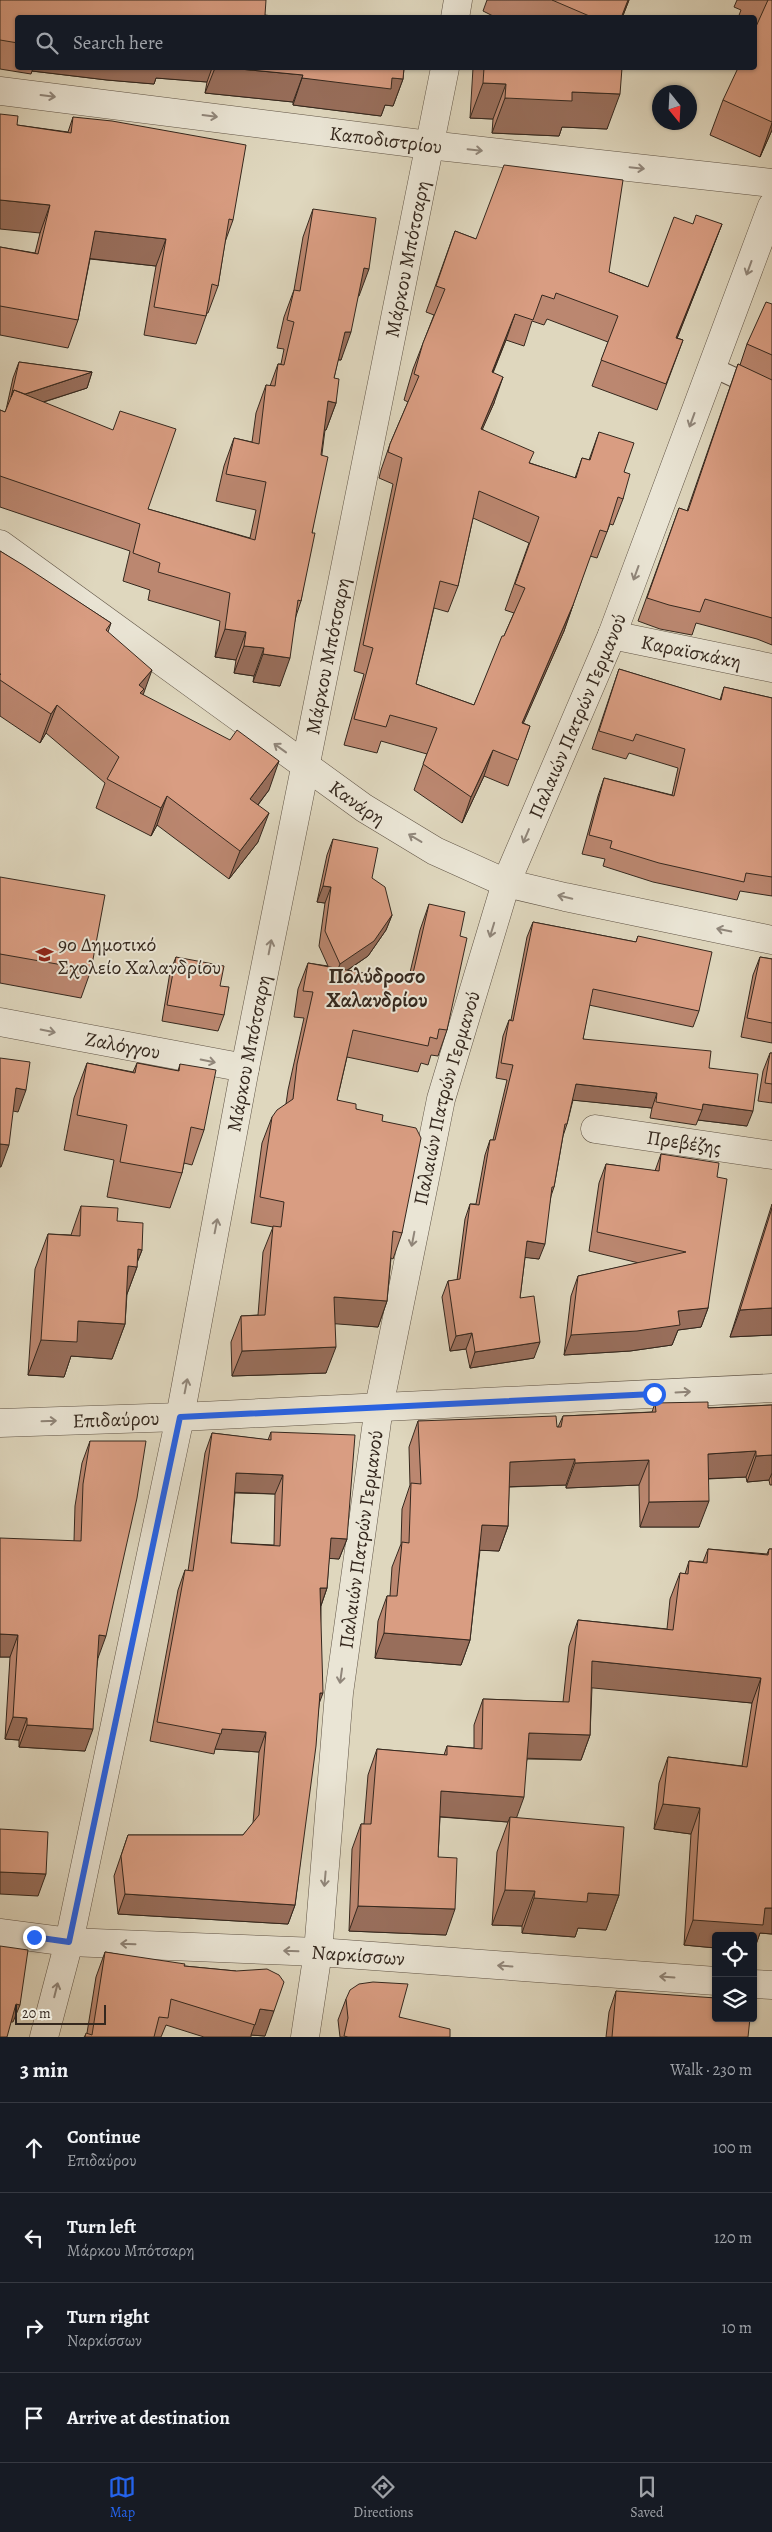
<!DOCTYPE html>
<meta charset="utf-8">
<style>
:root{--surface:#171b24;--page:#20242c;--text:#f1f3f6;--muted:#9ea1a6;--line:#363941;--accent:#2563eb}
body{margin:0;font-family:Alegreya,serif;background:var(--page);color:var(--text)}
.controls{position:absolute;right:15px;bottom:15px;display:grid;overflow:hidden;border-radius:5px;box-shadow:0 1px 4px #0004}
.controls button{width:45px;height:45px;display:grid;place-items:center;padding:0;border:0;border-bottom:1px solid var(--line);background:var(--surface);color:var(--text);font:25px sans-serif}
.compass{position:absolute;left:652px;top:85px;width:45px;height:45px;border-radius:50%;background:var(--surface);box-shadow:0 1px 4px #0004;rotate:162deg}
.scale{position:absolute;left:15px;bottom:12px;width:91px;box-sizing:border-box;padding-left:5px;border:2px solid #35281e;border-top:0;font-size:14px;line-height:18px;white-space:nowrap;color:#35281e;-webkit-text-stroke:4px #eae5d5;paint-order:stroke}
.stop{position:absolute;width:15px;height:15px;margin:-11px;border:4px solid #2563eb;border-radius:50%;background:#fff}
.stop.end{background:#2563eb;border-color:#fff;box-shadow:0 1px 5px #0008}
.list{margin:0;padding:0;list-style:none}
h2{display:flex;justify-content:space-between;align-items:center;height:65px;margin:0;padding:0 20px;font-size:21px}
h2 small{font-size:16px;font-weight:400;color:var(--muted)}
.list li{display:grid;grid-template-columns:32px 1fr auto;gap:15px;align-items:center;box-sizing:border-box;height:90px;padding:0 20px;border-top:1px solid var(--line)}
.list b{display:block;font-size:19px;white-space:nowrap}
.list p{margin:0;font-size:16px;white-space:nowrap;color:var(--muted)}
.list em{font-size:16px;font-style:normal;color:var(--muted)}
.icon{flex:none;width:28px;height:28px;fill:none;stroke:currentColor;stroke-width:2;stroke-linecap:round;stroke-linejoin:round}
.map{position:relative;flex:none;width:772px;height:2037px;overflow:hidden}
.search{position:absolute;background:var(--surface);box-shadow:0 1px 4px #0004;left:15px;right:15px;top:15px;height:55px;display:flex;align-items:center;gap:12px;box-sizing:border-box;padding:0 18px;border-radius:5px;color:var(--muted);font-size:19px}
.sheet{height:425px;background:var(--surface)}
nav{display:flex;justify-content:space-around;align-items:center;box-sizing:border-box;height:70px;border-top:1px solid var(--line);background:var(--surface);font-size:14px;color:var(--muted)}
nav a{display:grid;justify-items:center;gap:2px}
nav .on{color:var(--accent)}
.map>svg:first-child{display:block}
</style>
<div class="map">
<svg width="772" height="2037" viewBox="0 0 772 2037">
<rect width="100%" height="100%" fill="#dfd7be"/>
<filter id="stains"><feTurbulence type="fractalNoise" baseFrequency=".004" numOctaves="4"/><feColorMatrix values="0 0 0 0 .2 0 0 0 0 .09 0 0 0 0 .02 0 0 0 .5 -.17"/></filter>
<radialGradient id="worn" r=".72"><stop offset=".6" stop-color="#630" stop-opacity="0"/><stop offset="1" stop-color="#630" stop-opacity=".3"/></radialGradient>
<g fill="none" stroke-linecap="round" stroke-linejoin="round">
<defs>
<path id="service" d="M 712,367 L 772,395"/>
<g id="minor">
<path d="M 455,18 L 458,0"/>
<path id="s1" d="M 0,91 L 429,145 L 772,183"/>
<path id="s2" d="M 0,544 L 364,808 L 435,851 L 506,883 L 565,897 L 772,940"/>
<path id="s3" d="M 612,635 L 772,668"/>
<path id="s4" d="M 0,1022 L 245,1068"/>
<path id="s5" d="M 595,1129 L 772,1155"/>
<path id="s6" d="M 0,1933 L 69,1942 L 318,1952 L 716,1981"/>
<path d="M 753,1984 L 772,1985"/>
<path id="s7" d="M 44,2037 L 69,1942 L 180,1417 L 245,1068 L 445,68"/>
<path id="s8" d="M 305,2037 L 318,1952 L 339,1693 L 379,1407 L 441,1099 L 506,883 L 612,635 L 772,206"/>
</g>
<g id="tertiary">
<path id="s9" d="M 0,1423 L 180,1417 L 772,1388"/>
</g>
</defs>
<!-- service casing -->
<use href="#service" stroke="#605446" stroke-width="21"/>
<!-- minor casing -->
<use href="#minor" stroke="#605446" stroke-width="29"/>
<!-- tertiary casing -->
<use href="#tertiary" stroke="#605446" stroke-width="29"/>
<!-- service -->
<use href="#service" stroke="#eae5d5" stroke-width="19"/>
<!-- minor -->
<use href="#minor" stroke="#eae5d5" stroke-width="28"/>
<!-- tertiary -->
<use href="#tertiary" stroke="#eae5d5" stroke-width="28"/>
</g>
<!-- wall -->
<path fill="#bb8770" stroke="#35281e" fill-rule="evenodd" d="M 0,0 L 18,18 L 18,68 L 404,68 L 403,79 L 393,106 L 385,105 L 381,116 L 293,105 L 293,102 L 205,93 L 207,82 L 156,78 L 154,84 L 107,80 L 32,71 L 31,74 L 0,69 Z
M 487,0 L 629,0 L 622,18 L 497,18 L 483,11 Z
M 737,0 L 772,0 L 772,130 L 760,157 L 710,135 L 723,100 L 754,68 L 754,18 L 738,18 L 741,10 L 734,7 Z
M 473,68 L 622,68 L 607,129 L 562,127 L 559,136 L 492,133 L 493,119 L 470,118 Z
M 73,117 L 233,220 L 225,242 L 218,286 L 208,313 L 207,313 L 196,344 L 144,335 L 156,266 L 90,259 L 78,320 L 68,348 L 0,335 L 0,247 L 35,253 L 40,233 L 17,125 L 68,132 Z
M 313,209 L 359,296 L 358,296 L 341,360 L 338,360 L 334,378 L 336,403 L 326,430 L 325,430 L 312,533 L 301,601 L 296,616 L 280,686 L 253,682 L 254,676 L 234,673 L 236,660 L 215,657 L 220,621 L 148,600 L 150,590 L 123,581 L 130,551 L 0,507 L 0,410 L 5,412 L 6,410 L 13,378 L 19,362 L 92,372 L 87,388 L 44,402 L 148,509 L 250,538 L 256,510 L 216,501 L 224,466 L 234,438 L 252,442 L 256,413 L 266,385 L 270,386 L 278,364 L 281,364 L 284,349 L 277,348 L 284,317 L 294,290 L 303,237 Z
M 455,231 L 476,239 L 609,272 L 648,287 L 712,250 L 677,338 L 683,340 L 657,410 L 592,386 L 608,342 L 547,319 L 544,325 L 532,321 L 524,346 L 506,340 L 493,373 L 494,403 L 482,429 L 530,463 L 575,478 L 582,458 L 589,460 L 599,432 L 624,472 L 623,499 L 613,525 L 610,524 L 597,558 L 590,556 L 564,631 L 523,723 L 530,726 L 508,786 L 484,776 L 462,823 L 414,790 L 427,754 L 381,741 L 377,753 L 344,745 L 364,674 L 354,671 L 393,484 L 379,478 L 381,470 L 390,444 L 408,402 L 404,400 L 413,369 L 434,315 L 426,312 ZM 473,518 L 529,543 L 505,610 L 514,613 L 474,705 L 416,684 L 434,608 L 448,612 L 458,586 Z
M 772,304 L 772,645 L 757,639 L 696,623 L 692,635 L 660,629 L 638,621 L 679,508 L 687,511 L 738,364 L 740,365 L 747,344 Z
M 0,551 L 111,623 L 108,632 L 143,695 L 269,790 L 258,805 L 258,842 L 229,879 L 157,825 L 151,836 L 96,808 L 105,783 L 46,733 L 40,743 L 0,716 Z
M 619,669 L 720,700 L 724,687 L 772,698 L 772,896 L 740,891 L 737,900 L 653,882 L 603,866 L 605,859 L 582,854 L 598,796 L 604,778 L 672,795 L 678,768 L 629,753 L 626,759 L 592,749 Z
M 333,839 L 372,878 L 392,915 L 386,930 L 368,956 L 348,970 L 408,981 L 420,930 L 429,904 L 460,936 L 447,1030 L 438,1056 L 431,1055 L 428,1065 L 421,1063 L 418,1072 L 347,1057 L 337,1100 L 382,1121 L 402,1233 L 393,1259 L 391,1258 L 387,1301 L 378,1327 L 335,1323 L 326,1373 L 232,1376 L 231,1342 L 241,1316 L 258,1315 L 263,1252 L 273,1227 L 251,1223 L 262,1143 L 272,1117 L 286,1104 L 288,1090 L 304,1018 L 294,1017 L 298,989 L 308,963 L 328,966 L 319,946 L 325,903 L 317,902 L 327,855 Z
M 0,877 L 91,970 L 81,998 L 0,983 Z
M 533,922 L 636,942 L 638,936 L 699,1011 L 693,1027 L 589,1005 L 583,1039 L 709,1068 L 747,1126 L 698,1120 L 696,1125 L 650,1118 L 652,1108 L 573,1100 L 567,1124 L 563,1136 L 554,1187 L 551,1196 L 539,1259 L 525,1257 L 520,1298 L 534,1358 L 470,1368 L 466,1349 L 450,1351 L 442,1297 L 448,1281 L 457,1280 L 465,1219 L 470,1204 L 476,1204 L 485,1155 L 490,1140 L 493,1140 L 507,1080 L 496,1078 L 503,1036 L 509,1020 L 511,1020 L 527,937 Z
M 176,957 L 220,986 L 224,1015 L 218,1031 L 162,1021 L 170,972 Z
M 760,957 L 772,959 L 772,1043 L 741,1037 L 753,975 Z
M 770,1053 L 772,1053 L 772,1103 L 758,1101 L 763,1071 Z
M 87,1063 L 133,1072 L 137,1063 L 178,1071 L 180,1064 L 204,1130 L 192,1165 L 184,1163 L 182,1173 L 170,1208 L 107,1197 L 114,1160 L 64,1150 L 74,1098 Z
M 661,1154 L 717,1177 L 708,1308 L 701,1327 L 678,1330 L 672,1345 L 630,1351 L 564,1355 L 571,1296 L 578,1276 L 639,1263 L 589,1251 L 599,1183 L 606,1164 L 655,1171 Z
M 772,1204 L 772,1335 L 730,1337 Z
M 81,1206 L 117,1221 L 142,1250 L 137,1263 L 137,1267 L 127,1294 L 125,1324 L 112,1359 L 71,1356 L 64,1377 L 28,1375 L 35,1269 L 48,1234 L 71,1235 Z
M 655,1403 L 708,1408 L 772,1405 L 772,1485 L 770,1485 L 769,1480 L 747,1482 L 746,1477 L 708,1479 L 699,1527 L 640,1527 L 639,1485 L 566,1488 L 566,1485 L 509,1487 L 508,1526 L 499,1551 L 480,1550 L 470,1640 L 461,1665 L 375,1658 L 378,1621 L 387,1596 L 390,1596 L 392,1567 L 401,1544 L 402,1509 L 410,1485 L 409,1447 L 418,1421 L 558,1427 L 563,1416 L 652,1412 Z
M 271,1432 L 347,1539 L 339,1559 L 329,1558 L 327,1588 L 321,1606 L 319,1705 L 295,1905 L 288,1924 L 118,1914 L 114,1876 L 128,1835 L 243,1835 L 253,1823 L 259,1752 L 215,1749 L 214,1754 L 150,1741 L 178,1590 L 185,1570 L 188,1571 L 205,1453 L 212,1433 L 268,1440 ZM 235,1493 L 275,1494 L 274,1545 L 231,1543 Z
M 90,1441 L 98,1658 L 85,1751 L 19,1747 L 19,1740 L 5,1739 L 10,1657 L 0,1657 L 74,1541 L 75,1506 L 82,1463 Z
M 708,1549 L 767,1554 L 769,1549 L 772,1549 L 772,1934 L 760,1933 L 754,1950 L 753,1936 L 716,1936 L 716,1948 L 684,1945 L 691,1834 L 654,1829 L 659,1783 L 668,1757 L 742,1766 L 752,1703 L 592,1687 L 590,1735 L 581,1760 L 527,1759 L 516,1818 L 619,1895 L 606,1930 L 578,1928 L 575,1937 L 522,1933 L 522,1926 L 492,1925 L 497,1852 L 508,1822 L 440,1817 L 438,1857 L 446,1935 L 349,1931 L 352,1849 L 361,1824 L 364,1824 L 368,1775 L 377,1749 L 444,1755 L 447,1746 L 474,1748 L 474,1725 L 483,1699 L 563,1702 L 569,1646 L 578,1620 L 667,1629 L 670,1599 L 680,1573 L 685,1574 L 689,1561 L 703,1562 Z
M 105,1952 L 184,1966 L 236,1971 L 265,2036 L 251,2035 L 251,2037 L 204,2037 L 166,2025 L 161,2037 L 84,2037 L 87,2033 L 96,1977 Z
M 616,1991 L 748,2037 L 606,2037 L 609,2012 Z
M 346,1999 L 399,2017 L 450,2037 L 340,2037 L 338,2020 Z"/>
<!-- shaded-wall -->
<path fill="#986e5b" stroke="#35281e" d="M 628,0 L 629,0 L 622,18 L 621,18 Z
M 33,68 L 212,68 L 207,82 L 156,78 L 154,84 L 107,80 L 32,71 Z
M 215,68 L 229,68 L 303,75 L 293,102 L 205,93 Z
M 302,78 L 392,78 L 403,79 L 393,106 L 385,105 L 381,116 L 293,105 Z
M 483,83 L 506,84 L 493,119 L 470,118 Z
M 572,92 L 620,94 L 607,129 L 562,127 L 559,136 L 492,133 L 505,98 Z
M 772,123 L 772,130 L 760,157 Z
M 0,200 L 50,205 L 40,233 L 0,229 Z
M 722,224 L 712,250 L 667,364 L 676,338 Z
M 95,231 L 166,239 L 156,266 L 85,258 Z
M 364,268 L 369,269 L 359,296 L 354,295 Z
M 515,314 L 506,340 L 482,398 L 492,372 Z
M 345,332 L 351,332 L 341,360 L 335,359 Z
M 92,372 L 87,388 L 5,414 L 11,399 Z
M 503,377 L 494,403 L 471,455 L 481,429 Z
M 328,401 L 336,403 L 326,430 L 318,429 Z
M 573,605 L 564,631 L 512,749 L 522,723 Z
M 225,629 L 246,632 L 236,660 L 215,657 Z
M 244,646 L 264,648 L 254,676 L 234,673 Z
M 263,654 L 290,658 L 280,686 L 253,682 Z
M 152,670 L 142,698 L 140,701 L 139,685 Z
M 57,705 L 46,733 L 40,743 L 51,714 Z
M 493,750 L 484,776 L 462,823 L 471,797 Z
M 279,761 L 269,790 L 240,828 L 250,799 Z
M 167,796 L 157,825 L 151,836 L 161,808 Z
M 269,813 L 258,842 L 229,879 L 240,851 Z
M 323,886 L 331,887 L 325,903 L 317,902 Z
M 392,915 L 386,930 L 368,956 L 334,979 L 340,964 Z
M 576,1084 L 657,1093 L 652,1108 L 571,1100 Z
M 16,1088 L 26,1090 L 18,1112 L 8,1110 Z
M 703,1104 L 753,1111 L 747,1126 L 698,1120 L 702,1110 Z
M 0,1144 L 9,1145 L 1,1167 L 0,1167 Z
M 527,1241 L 545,1244 L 539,1259 L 521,1257 Z
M 138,1249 L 142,1250 L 135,1267 L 137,1267 L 124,1302 L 128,1266 Z
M 334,1297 L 387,1301 L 378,1327 L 325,1323 Z
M 708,1308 L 701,1327 L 678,1330 L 672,1345 L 630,1351 L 564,1355 L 571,1335 L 678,1311 Z
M 772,1308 L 772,1335 L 730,1337 L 740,1310 Z
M 78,1321 L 125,1324 L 112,1359 L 71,1356 L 64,1377 L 28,1375 L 41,1340 Z
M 472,1333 L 466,1349 L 450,1351 L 456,1336 Z
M 540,1342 L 534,1358 L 470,1368 L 475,1352 Z
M 336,1347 L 326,1373 L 232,1376 L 242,1351 Z
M 756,1451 L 746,1477 L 699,1479 L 708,1454 Z
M 772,1455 L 772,1473 L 769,1480 L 747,1482 L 756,1456 Z
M 575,1459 L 566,1485 L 501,1487 L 510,1462 Z
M 649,1460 L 639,1485 L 566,1488 L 575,1463 Z
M 236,1473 L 283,1475 L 275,1494 L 229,1492 Z
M 709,1501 L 699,1527 L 640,1527 L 649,1502 Z
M 482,1525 L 508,1526 L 499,1551 L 473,1550 Z
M 331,1538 L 347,1539 L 339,1559 L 323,1558 Z
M 320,1588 L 327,1588 L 320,1608 Z
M 384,1633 L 470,1640 L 461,1665 L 375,1658 Z
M 0,1634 L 18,1635 L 10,1657 L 0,1657 Z
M 99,1635 L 106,1636 L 98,1658 L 91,1657 Z
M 592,1661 L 761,1678 L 752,1703 L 583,1687 Z
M 320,1693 L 323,1693 L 316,1712 Z
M 13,1717 L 27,1718 L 19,1740 L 5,1739 Z
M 27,1725 L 93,1729 L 85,1751 L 19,1747 Z
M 222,1729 L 266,1732 L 259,1752 L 215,1749 Z
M 529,1733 L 590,1735 L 581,1760 L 520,1758 Z
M 441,1791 L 524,1797 L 515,1822 L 510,1817 L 508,1822 L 432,1816 Z
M 663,1804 L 700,1808 L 691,1834 L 654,1829 Z
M 0,1872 L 46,1874 L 38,1896 L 0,1894 Z
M 505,1890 L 535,1891 L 522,1926 L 492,1925 Z
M 588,1893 L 619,1895 L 606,1930 L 578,1928 L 575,1937 L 522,1933 L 534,1898 Z
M 125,1894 L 295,1905 L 288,1924 L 118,1914 Z
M 358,1906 L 455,1909 L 446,1935 L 349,1931 Z
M 765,1908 L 772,1908 L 772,1934 L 760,1933 L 754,1950 L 753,1936 L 716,1936 L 716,1948 L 684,1945 L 693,1920 Z
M 16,2004 L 20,2005 L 13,2022 L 9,2022 Z
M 260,2009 L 274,2011 L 265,2036 L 251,2035 Z"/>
<!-- building -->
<path fill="#d99d82" stroke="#35281e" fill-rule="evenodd" d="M 0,0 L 266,0 L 265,15 L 286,18 L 18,18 L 18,43 L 0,40 Z
M 552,0 L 628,0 L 621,18 L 594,18 Z
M 768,0 L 772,0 L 772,122 L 723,100 L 738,68 L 754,68 L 754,31 Z
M 229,68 L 404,68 L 403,79 L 392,78 L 391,89 L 302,78 L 303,75 Z
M 484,68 L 622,68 L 620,94 L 572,92 L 572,101 L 505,98 L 506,84 L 483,83 Z
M 0,114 L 18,116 L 17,125 L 71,133 L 73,117 L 112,121 L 246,145 L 233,220 L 229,219 L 218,286 L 212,284 L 206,316 L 154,307 L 166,239 L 95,231 L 78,320 L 0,306 L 0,247 L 38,254 L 50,205 L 0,200 Z
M 504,165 L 623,180 L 609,272 L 648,287 L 674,217 L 693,224 L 696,215 L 722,224 L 676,338 L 683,340 L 666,384 L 601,360 L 618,316 L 556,293 L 554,299 L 542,295 L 533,320 L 515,314 L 492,372 L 503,377 L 481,429 L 534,452 L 529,463 L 576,478 L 582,458 L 590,460 L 599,432 L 634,443 L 624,472 L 630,474 L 623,499 L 618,497 L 607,532 L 600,530 L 573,605 L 522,723 L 530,726 L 518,760 L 493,750 L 471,797 L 423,764 L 437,728 L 390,715 L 386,727 L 354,719 L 373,648 L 363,645 L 402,458 L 388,452 L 390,444 L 419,376 L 414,374 L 423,343 L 445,289 L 436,286 L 455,231 L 476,239 ZM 479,491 L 539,517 L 515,584 L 525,588 L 504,636 L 502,636 L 474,705 L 416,684 L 440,581 L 458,586 Z
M 313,209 L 376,218 L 369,269 L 364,268 L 351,332 L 345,332 L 334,378 L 339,379 L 336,403 L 328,401 L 321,455 L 328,457 L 312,533 L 315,533 L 301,601 L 298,600 L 290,658 L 263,654 L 264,648 L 244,646 L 246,632 L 225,629 L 230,593 L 158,572 L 160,563 L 133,553 L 140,524 L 0,476 L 0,410 L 5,412 L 14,390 L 113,430 L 120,411 L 176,429 L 148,509 L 255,540 L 266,482 L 226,474 L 234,438 L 259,444 L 266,385 L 275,386 L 278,364 L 284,365 L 294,322 L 287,320 L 294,290 L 300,291 Z
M 766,302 L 772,304 L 772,355 L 747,344 Z
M 19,362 L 92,372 L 25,394 L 14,390 L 11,397 Z
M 738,364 L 772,380 L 772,618 L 705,599 L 700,612 L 669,605 L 647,598 L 679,508 L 688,511 Z
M 0,551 L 23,565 L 111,623 L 106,630 L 152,670 L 139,685 L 144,689 L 140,693 L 230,740 L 237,730 L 279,761 L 250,799 L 269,813 L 240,851 L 167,796 L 161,808 L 107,779 L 119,757 L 57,705 L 51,714 L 0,680 L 0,675 L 1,674 L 0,674 Z
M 619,669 L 721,700 L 724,687 L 772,698 L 772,877 L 746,873 L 744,882 L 659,863 L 610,848 L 612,841 L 589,835 L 604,778 L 674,796 L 685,749 L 636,734 L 633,741 L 599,731 Z
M 333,839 L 378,848 L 372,878 L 385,887 L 392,915 L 374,941 L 340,964 L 325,931 L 331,887 L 323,886 Z
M 0,877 L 105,895 L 91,970 L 0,954 Z
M 429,904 L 465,912 L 460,936 L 467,938 L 447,1030 L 439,1029 L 437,1039 L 430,1037 L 428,1046 L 353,1030 L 337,1100 L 356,1104 L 356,1109 L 383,1115 L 382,1121 L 416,1128 L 421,1138 L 402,1233 L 393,1231 L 387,1301 L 334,1297 L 336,1347 L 242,1351 L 241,1316 L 265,1315 L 273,1226 L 281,1227 L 284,1202 L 260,1197 L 272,1117 L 277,1110 L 293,1099 L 297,1064 L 313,992 L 303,991 L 308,963 L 411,982 Z
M 533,922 L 636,942 L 638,936 L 712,952 L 699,1011 L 593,989 L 583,1039 L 711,1051 L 709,1068 L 758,1074 L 753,1111 L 703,1104 L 702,1110 L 656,1102 L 657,1093 L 576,1084 L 567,1124 L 565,1124 L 554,1187 L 552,1187 L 545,1244 L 527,1241 L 520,1298 L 534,1296 L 540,1342 L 475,1352 L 472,1333 L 456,1336 L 448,1281 L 460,1279 L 470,1204 L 479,1205 L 490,1140 L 495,1140 L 513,1065 L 501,1063 L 509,1020 L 513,1021 Z
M 176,957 L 224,966 L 220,986 L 229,987 L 224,1015 L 167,1005 Z
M 760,957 L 772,959 L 772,1023 L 747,1018 Z
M 770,1053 L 772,1053 L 772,1084 L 765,1083 Z
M 0,1058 L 30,1062 L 26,1090 L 16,1088 L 9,1145 L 0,1144 Z
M 87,1063 L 135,1073 L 137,1063 L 179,1071 L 180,1064 L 216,1070 L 204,1130 L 191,1127 L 182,1173 L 120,1162 L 127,1125 L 77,1115 Z
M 661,1154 L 719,1163 L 717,1177 L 727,1179 L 708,1308 L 678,1311 L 680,1325 L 637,1331 L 571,1335 L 578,1276 L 686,1252 L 597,1232 L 606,1164 L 659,1171 Z
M 81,1206 L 118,1208 L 117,1221 L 143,1223 L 142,1250 L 138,1249 L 137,1267 L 128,1266 L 125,1324 L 78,1321 L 77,1342 L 41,1340 L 48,1234 L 80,1236 Z
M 772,1208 L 772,1308 L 740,1310 Z
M 708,1402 L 708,1408 L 772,1405 L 772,1455 L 756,1456 L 756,1451 L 708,1454 L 709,1501 L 649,1502 L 649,1460 L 575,1463 L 575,1459 L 510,1462 L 508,1526 L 482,1525 L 470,1640 L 384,1633 L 387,1596 L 397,1596 L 402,1542 L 409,1543 L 411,1483 L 421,1484 L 418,1421 L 556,1416 L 557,1427 L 561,1427 L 563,1416 L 656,1412 L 655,1403 Z
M 271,1432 L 355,1435 L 347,1539 L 331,1538 L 327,1588 L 320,1588 L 323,1693 L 320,1693 L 316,1746 L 295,1905 L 125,1894 L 121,1856 L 128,1835 L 243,1835 L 259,1815 L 266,1732 L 222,1729 L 221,1734 L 157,1722 L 185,1570 L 193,1571 L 212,1433 L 271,1440 ZM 236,1473 L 283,1475 L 280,1546 L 231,1543 Z
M 90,1441 L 146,1441 L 137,1498 L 106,1636 L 99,1635 L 93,1729 L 27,1725 L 27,1718 L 13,1717 L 18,1635 L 0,1634 L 0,1538 L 81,1541 L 83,1484 Z
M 708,1549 L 768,1555 L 769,1549 L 772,1549 L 772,1908 L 765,1908 L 763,1925 L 693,1920 L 700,1808 L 663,1804 L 668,1757 L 747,1767 L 761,1678 L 592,1661 L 590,1735 L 529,1733 L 524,1797 L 441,1791 L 438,1857 L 457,1858 L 455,1909 L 358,1906 L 361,1824 L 371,1824 L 377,1749 L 447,1755 L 447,1746 L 482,1749 L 483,1699 L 569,1702 L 578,1620 L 673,1630 L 680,1573 L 688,1574 L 689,1561 L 707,1563 Z
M 510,1817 L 624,1827 L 619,1895 L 588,1893 L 587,1902 L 534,1898 L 535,1891 L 505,1890 Z
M 0,1829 L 48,1832 L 46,1874 L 0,1872 Z
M 0,1946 L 28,1950 L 20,2005 L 16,2004 L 7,2037 L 0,2037 Z
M 105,1952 L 185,1964 L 184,1966 L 236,1971 L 267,1969 L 279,1975 L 284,1982 L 274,2011 L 260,2009 L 255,2025 L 171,1999 L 168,2018 L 159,2017 L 154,2037 L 85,2037 L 86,2033 L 92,2035 Z
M 373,1982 L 408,1984 L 399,2017 L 450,2029 L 450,2037 L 348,2037 L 344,2036 L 348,2018 L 346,1999 L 350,1990 L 359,1984 Z
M 616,1991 L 716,1998 L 716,2018 L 750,2018 L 748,2037 L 612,2037 Z"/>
<!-- one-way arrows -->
<defs><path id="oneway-shaft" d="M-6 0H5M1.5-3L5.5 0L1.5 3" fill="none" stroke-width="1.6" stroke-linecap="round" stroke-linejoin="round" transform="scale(1.25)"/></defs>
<g stroke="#90867a">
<use href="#oneway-shaft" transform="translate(48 96) rotate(7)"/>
<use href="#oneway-shaft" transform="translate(210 116) rotate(7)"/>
<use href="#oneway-shaft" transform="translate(475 150) rotate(6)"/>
<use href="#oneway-shaft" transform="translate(637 168) rotate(6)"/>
<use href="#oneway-shaft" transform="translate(749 268) rotate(110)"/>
<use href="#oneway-shaft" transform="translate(692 420) rotate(110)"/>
<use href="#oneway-shaft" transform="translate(636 573) rotate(110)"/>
<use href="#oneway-shaft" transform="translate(280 748) rotate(-144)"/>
<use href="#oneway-shaft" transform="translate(526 836) rotate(113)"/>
<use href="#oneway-shaft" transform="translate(415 838) rotate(-149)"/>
<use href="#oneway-shaft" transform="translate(565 897) rotate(-167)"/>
<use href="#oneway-shaft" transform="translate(492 930) rotate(107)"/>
<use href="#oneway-shaft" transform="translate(724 930) rotate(-168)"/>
<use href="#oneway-shaft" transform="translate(270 947) rotate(-79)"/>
<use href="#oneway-shaft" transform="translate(48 1031) rotate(11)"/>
<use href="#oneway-shaft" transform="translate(208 1061) rotate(11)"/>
<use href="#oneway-shaft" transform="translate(216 1226) rotate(-79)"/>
<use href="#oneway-shaft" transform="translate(413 1239) rotate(101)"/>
<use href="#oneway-shaft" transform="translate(186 1386) rotate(-79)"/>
<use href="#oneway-shaft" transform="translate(683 1392) rotate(-3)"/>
<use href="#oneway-shaft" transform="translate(49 1421) rotate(-2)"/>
<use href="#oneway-shaft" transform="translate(341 1676) rotate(98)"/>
<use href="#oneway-shaft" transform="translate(325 1879) rotate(95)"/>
<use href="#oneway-shaft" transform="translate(128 1944) rotate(-178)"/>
<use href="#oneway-shaft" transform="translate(291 1951) rotate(-178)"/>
<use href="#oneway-shaft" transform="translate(505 1966) rotate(-176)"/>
<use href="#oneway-shaft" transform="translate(667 1977) rotate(-176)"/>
<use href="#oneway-shaft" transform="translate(56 1990) rotate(-76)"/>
</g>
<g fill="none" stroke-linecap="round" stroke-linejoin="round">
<!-- route -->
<path stroke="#2563eb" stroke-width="6" d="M 34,1937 L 69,1942 L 180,1417 L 654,1394"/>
</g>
<!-- icons -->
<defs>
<symbol id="school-bare" viewBox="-9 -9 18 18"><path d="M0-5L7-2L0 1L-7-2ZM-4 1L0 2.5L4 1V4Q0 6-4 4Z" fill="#8f2418" stroke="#eae5d5" stroke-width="2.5" paint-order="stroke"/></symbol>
</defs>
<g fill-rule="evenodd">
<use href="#school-bare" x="32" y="942" width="25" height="25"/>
</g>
<g text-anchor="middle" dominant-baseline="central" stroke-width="4" stroke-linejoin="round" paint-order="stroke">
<!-- street labels -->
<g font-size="20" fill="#35281e" stroke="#eae5d5">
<text stroke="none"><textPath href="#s1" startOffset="389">Καποδιστρίου</textPath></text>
<text stroke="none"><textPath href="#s7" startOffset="1815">Μάρκου Μπότσαρη</textPath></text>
<text stroke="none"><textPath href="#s3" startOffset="81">Καραϊσκάκη</textPath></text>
<text stroke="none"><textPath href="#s7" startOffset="1410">Μάρκου Μπότσαρη</textPath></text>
<text stroke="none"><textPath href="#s8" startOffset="1356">Παλαιών Πατρών Γερμανού</textPath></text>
<text stroke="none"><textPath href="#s2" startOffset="441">Κανάρη</textPath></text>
<text stroke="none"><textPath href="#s4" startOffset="125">Ζαλόγγου</textPath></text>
<text stroke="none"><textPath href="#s7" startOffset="1005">Μάρκου Μπότσαρη</textPath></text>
<text stroke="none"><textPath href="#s8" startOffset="951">Παλαιών Πατρών Γερμανού</textPath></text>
<text stroke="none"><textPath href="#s5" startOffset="90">Πρεβέζης</textPath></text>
<text stroke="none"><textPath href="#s9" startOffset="116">Επιδαύρου</textPath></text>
<text stroke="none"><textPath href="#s8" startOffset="501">Παλαιών Πατρών Γερμανού</textPath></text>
<text stroke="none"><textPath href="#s6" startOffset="359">Ναρκίσσων</textPath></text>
</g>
<!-- poi labels -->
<g font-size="20" fill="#35281e" stroke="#eae5d5" text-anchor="start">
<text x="58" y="944">9ο Δημοτικό<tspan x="58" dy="23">Σχολείο Χαλανδρίου</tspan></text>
</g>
<!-- neighbourhood labels -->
<g font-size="21" font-weight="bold" fill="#35281e" stroke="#eae5d5">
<text x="377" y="976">Πολύδροσο<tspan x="377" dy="24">Χαλανδρίου</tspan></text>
</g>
</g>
<rect width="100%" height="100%" filter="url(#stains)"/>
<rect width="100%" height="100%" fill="url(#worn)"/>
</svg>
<div class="controls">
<button><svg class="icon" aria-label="locate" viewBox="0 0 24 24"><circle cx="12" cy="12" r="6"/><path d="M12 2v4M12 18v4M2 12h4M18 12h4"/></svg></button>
<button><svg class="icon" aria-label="layers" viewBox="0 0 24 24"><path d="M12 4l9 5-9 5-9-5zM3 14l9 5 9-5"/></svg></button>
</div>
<svg class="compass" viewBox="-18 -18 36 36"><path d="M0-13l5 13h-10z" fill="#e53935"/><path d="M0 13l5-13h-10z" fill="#9ea1a6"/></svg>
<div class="scale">20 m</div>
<div class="stop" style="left:654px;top:1394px"></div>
<div class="stop end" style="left:34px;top:1937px"></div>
<div class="search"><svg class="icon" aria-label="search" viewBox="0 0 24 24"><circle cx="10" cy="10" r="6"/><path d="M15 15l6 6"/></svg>Search here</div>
</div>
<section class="sheet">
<h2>3 min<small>Walk · 230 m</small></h2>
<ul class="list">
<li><svg class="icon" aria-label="ahead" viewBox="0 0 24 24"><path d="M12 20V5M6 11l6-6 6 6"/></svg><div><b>Continue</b><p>Επιδαύρου</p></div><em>100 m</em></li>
<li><svg class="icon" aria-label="left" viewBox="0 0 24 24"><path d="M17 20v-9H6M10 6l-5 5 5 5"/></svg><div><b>Turn left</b><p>Μάρκου Μπότσαρη</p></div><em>120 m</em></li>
<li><svg class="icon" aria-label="right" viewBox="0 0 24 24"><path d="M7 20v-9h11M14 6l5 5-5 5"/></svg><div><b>Turn right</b><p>Ναρκίσσων</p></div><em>10 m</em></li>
<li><svg class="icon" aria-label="arrive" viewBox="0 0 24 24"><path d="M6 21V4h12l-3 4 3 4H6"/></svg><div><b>Arrive at destination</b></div></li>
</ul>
</section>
<nav>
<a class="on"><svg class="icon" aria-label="map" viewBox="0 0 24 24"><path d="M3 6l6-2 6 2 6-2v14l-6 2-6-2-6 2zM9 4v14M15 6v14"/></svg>Map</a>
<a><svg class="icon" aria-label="directions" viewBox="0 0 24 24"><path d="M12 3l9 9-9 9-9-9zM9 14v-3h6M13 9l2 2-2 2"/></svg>Directions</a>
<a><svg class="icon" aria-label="saved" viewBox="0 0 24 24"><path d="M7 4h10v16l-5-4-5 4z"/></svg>Saved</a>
</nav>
